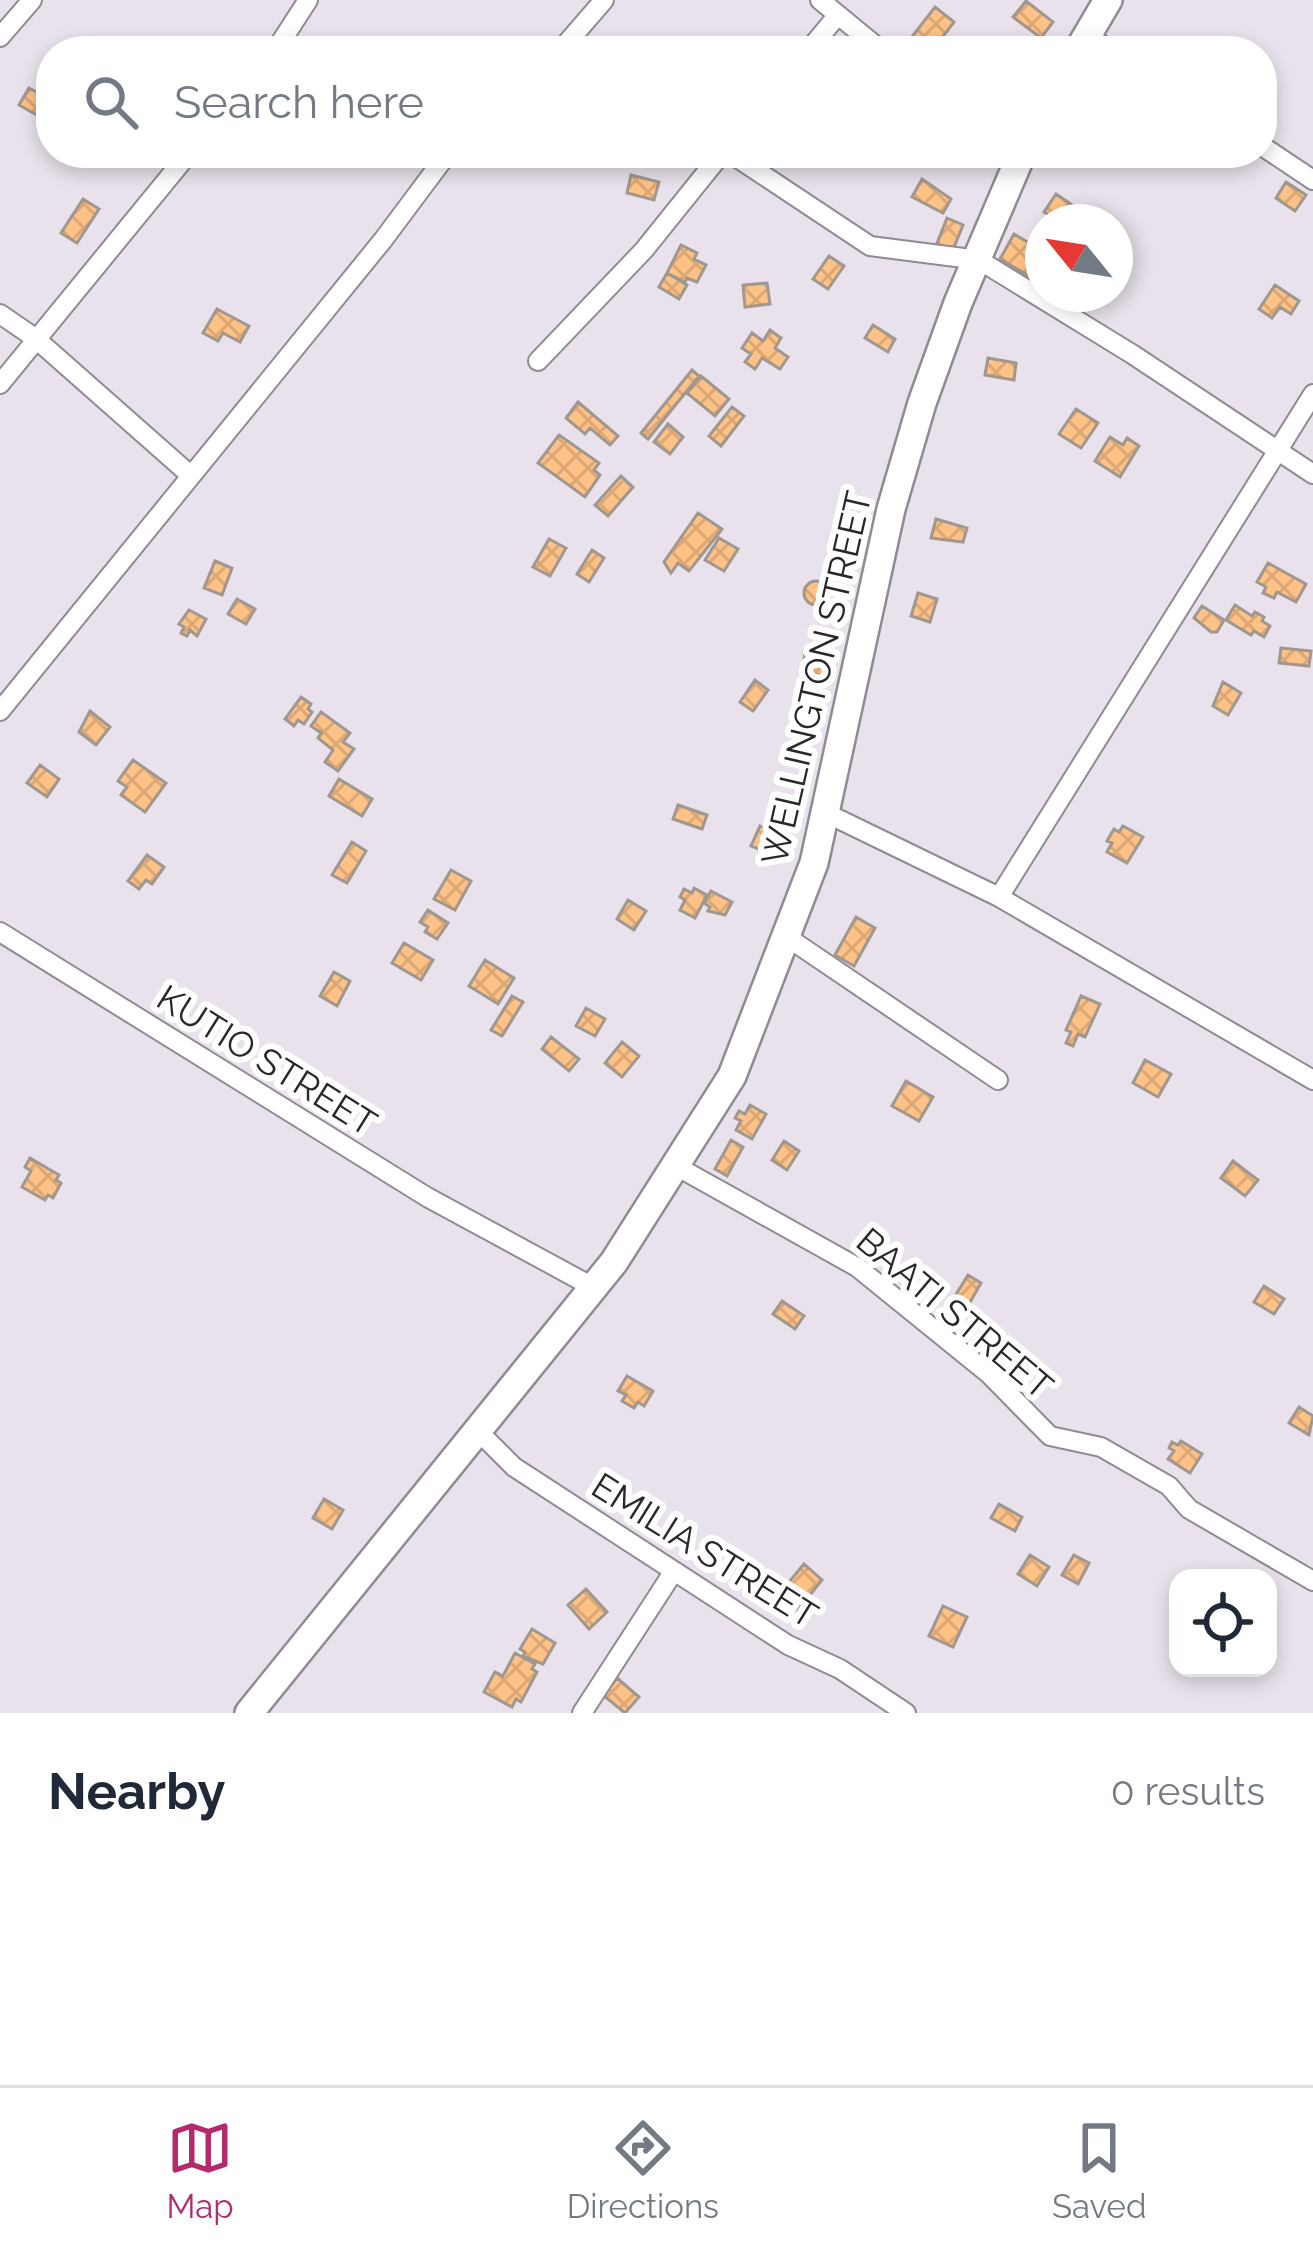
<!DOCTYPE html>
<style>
:root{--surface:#fff;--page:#f2f2f3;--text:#1f2937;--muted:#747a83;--line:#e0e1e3;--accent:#b32b6c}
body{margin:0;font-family:Raleway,sans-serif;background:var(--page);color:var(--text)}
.controls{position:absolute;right:36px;bottom:36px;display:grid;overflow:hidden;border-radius:24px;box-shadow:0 6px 18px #0003}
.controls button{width:108px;height:108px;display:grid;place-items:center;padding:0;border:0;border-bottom:3px solid var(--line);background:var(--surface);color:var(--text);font:60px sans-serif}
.compass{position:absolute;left:1025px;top:204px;width:108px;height:108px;border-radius:50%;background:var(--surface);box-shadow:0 6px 18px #0003;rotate:300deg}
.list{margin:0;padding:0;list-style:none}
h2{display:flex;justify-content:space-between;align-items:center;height:156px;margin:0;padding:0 48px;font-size:51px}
h2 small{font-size:39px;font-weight:400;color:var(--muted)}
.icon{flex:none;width:66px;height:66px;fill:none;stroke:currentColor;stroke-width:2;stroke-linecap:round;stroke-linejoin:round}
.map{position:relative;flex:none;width:1313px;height:1713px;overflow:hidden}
.search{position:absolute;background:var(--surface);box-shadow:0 6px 18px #0003;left:36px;right:36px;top:36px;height:132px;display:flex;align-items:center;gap:30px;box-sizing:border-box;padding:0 42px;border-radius:48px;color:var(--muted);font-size:45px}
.sheet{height:372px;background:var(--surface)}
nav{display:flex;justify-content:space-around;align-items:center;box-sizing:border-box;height:168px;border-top:3px solid var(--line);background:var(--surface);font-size:33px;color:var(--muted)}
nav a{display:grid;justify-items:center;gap:6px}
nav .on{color:var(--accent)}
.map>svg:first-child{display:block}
</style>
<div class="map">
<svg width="1313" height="1713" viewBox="0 0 1313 1713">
<defs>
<pattern id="building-cross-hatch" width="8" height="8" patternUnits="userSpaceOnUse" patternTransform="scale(3)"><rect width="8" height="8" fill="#ffc286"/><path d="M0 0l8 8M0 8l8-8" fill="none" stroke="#dba774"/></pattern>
</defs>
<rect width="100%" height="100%" fill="#e9e2ec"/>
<!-- building -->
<path fill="url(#building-cross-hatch)" stroke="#a0978f" stroke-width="3" d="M 1026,1 L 1053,22 L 1041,38 L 1013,17 Z
M 935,7 L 954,22 L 932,51 L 928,51 L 911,38 Z
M 29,88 L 51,100 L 42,118 L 19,105 Z
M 631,175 L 659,182 L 654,200 L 627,193 Z
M 922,179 L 951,199 L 943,213 L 912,197 Z
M 1286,182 L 1306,195 L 1295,211 L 1276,198 Z
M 1056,194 L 1072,205 L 1061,222 L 1044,212 Z
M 83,199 L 99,209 L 77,243 L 61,233 Z
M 947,218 L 963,225 L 952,252 L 936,246 Z
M 1014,234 L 1043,251 L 1043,268 L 1036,280 L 1000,259 Z
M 681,245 L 697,253 L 694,259 L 706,265 L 697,282 L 687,278 L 685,282 L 667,273 Z
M 829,256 L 844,266 L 828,289 L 813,279 Z
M 667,273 L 687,285 L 679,299 L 659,287 Z
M 767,283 L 770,304 L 745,307 L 743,285 Z
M 1275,285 L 1299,301 L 1291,314 L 1280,307 L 1272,318 L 1259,309 Z
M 217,309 L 249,326 L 240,342 L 223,333 L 218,341 L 203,333 Z
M 873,325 L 895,339 L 888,352 L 865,338 Z
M 770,330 L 781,338 L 775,348 L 788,357 L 780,369 L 762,358 L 755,369 L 745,362 L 751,354 L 742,348 L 752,333 L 763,341 Z
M 988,358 L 1016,363 L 1014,380 L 985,375 Z
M 692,370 L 699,376 L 648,439 L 641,433 Z
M 701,376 L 729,399 L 715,416 L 687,393 Z
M 578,402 L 618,436 L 610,445 L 590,428 L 585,434 L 566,418 Z
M 732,407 L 744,416 L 721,446 L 709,436 Z
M 1076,409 L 1098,423 L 1081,448 L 1059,434 Z
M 668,424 L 683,437 L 670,454 L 654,442 Z
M 559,435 L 599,463 L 594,470 L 600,475 L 585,497 L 538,463 Z
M 1110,437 L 1123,445 L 1127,438 L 1139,446 L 1120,477 L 1095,461 Z
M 621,476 L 633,487 L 608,516 L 595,505 Z
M 698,513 L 722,529 L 689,571 L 678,563 L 671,573 L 664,562 Z
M 936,519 L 967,528 L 963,542 L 931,538 Z
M 719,538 L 738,549 L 724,571 L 705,560 Z
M 549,539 L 566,548 L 550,576 L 533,567 Z
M 592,550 L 604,558 L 589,582 L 577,574 Z
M 215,561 L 232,568 L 222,595 L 204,588 Z
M 1268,563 L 1306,584 L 1296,602 L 1277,592 L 1274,598 L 1263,593 L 1266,587 L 1257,582 Z
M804 593a12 12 0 1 1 24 0a12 12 0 1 1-24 0Z
M 918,593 L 937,599 L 930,622 L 911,616 Z
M 237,599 L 255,609 L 246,624 L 228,614 Z
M 1235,605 L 1252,616 L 1255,612 L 1264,617 L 1262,621 L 1270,626 L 1264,637 L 1254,631 L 1251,635 L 1226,620 Z
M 1202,606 L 1224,620 L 1217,632 L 1211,632 L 1194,618 Z
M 189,610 L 206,619 L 197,636 L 190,630 L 187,636 L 181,633 L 184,627 L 179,624 Z
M 1281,648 L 1311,651 L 1309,666 L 1279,663 Z
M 805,650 L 828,652 L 826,676 L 811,674 L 813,662 L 804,661 Z
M 755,680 L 768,690 L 753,711 L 740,702 Z
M 1223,682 L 1241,693 L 1228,715 L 1213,706 Z
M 301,697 L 311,704 L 308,709 L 312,712 L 304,724 L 298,720 L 294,726 L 285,719 Z
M 90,711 L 110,727 L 96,745 L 79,732 Z
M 321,712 L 350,733 L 343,742 L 354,749 L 338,771 L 325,762 L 333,750 L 318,738 L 321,733 L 311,726 Z
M 133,760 L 166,783 L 145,812 L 121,795 L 127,787 L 118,781 Z
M 40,765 L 59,779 L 47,797 L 27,783 Z
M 339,779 L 372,799 L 362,816 L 329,796 Z
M 678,805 L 707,815 L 702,829 L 673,819 Z
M 760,826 L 777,834 L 769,853 L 751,846 Z
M 1123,826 L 1143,837 L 1127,863 L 1107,852 L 1112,843 L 1107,841 L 1114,829 L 1119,832 Z
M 352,842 L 366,851 L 347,883 L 332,875 Z
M 147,855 L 164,867 L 152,884 L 146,880 L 139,889 L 128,881 Z
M 451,870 L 471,881 L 455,910 L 434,899 Z
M 694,888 L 707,895 L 695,918 L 680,910 L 685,900 L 680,897 L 684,889 L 692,893 Z
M 711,891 L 732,902 L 725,915 L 708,911 L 710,907 L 704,903 Z
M 628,900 L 646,911 L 634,930 L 617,919 Z
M 428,910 L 448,923 L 437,939 L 425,932 L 428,927 L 420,922 Z
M 856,917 L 875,928 L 854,966 L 835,955 Z
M 404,943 L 433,960 L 421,980 L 392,963 Z
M 485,960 L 514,978 L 498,1004 L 469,986 Z
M 334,972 L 350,981 L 337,1006 L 320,996 Z
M 512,996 L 523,1002 L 502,1036 L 491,1030 Z
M 1081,996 L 1100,1004 L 1085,1037 L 1078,1034 L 1073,1046 L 1066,1043 L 1071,1032 L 1066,1030 Z
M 586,1008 L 605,1019 L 595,1036 L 576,1026 Z
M 551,1037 L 579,1059 L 569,1071 L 542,1049 Z
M 622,1042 L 639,1056 L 622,1077 L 605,1063 Z
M 1145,1060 L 1171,1074 L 1158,1097 L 1133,1083 Z
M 906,1081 L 933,1097 L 919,1121 L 892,1106 Z
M 750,1105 L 766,1114 L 752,1139 L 736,1130 L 741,1121 L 735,1118 L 739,1111 L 745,1114 Z
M 731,1140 L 743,1147 L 727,1176 L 715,1169 Z
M 784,1141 L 799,1151 L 787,1170 L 772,1160 Z
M 30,1158 L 59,1175 L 56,1180 L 61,1183 L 53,1198 L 48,1195 L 45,1200 L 22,1187 L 31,1171 L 25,1167 Z
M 1233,1161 L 1258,1180 L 1245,1196 L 1221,1178 Z
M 968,1275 L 981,1283 L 969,1304 L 955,1296 Z
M 1264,1286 L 1284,1299 L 1274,1314 L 1254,1302 Z
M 782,1301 L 804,1316 L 795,1329 L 773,1314 Z
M 627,1376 L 653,1391 L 644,1406 L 638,1402 L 634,1408 L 622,1401 L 626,1395 L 618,1391 Z
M 1299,1407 L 1313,1416 L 1309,1435 L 1289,1423 Z
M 1181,1441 L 1202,1454 L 1190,1473 L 1168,1459 L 1174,1451 L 1169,1448 L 1172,1442 L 1178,1445 Z
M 324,1499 L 343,1510 L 332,1529 L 313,1518 Z
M 999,1504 L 1022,1517 L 1015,1531 L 991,1518 Z
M 1030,1555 L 1049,1567 L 1037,1586 L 1018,1574 Z
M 1074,1555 L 1089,1563 L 1078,1584 L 1062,1575 Z
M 804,1564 L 822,1580 L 798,1610 L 779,1594 Z
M 586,1589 L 607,1612 L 589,1629 L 568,1605 Z
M 943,1606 L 967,1617 L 953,1647 L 929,1636 Z
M 532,1629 L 555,1643 L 543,1664 L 523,1656 L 525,1652 L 520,1649 Z
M 515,1653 L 535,1664 L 532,1669 L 537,1672 L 521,1702 L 516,1699 L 512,1707 L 484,1692 L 495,1672 L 503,1676 Z
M 617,1678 L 639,1697 L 625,1713 L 603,1695 Z"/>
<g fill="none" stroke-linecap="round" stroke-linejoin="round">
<defs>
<path id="street" d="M 820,0 L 882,51
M 1086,35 L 1112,51
M 0,37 L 32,0
M 275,51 L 308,0
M 560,51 L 604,0
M 808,51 L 837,16
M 1262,146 L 1313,180
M 730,153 L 870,246 L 979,260 L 1132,354 L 1313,474
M 0,314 L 35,338 L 189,474
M 538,361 L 644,250 L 722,153
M 0,384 L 189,153
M 0,711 L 383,240 L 448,153
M 826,813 L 999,897 L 1313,1080
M 999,897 L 1313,394
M 0,932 L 427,1197 L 591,1286
M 784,935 L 998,1080
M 676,1166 L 857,1267 L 989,1374 L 1050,1436 L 1101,1447 L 1169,1486 L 1189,1509 L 1313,1581
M 477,1430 L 514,1467 L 788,1645 L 840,1669 L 906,1713
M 582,1713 L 674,1571"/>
<path id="primary" d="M 1078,51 L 1108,0
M 249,1713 L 614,1262 L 732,1076 L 814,863 L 891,509 L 922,403 L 958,303 L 1022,153"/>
</defs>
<!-- street casing -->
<use href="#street" stroke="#908a93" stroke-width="22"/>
<!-- primary casing -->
<use href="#primary" stroke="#908a93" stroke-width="32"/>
<!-- street -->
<use href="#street" stroke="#fff" stroke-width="18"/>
<!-- primary -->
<use href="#primary" stroke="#fff" stroke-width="27"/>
</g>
<g text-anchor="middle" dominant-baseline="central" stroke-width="12" stroke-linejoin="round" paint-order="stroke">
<!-- street labels -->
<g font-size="36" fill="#29272a" stroke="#fff">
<text transform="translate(816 678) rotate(-77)">WELLINGTON STREET</text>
<text transform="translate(267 1060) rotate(32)">KUTIO STREET</text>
<text transform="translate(955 1313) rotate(40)">BAATI STREET</text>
<text transform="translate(705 1550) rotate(32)">EMILIA STREET</text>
</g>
</g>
</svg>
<div class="controls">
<button><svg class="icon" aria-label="locate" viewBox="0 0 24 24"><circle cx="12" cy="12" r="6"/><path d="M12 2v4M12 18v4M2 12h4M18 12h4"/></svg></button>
</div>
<svg class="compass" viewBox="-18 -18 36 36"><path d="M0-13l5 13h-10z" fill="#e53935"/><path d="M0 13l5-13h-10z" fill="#747a83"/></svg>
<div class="search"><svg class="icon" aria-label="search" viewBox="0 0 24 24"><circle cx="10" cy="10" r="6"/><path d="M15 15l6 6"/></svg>Search here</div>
</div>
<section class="sheet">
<h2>Nearby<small>0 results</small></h2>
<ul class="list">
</ul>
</section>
<nav>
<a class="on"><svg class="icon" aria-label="map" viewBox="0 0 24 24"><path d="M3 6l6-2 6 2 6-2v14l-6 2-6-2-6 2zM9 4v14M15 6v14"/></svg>Map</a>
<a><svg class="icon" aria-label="directions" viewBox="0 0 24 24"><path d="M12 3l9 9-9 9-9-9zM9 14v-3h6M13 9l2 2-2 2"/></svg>Directions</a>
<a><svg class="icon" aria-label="saved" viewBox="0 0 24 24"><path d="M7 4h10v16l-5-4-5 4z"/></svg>Saved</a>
</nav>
